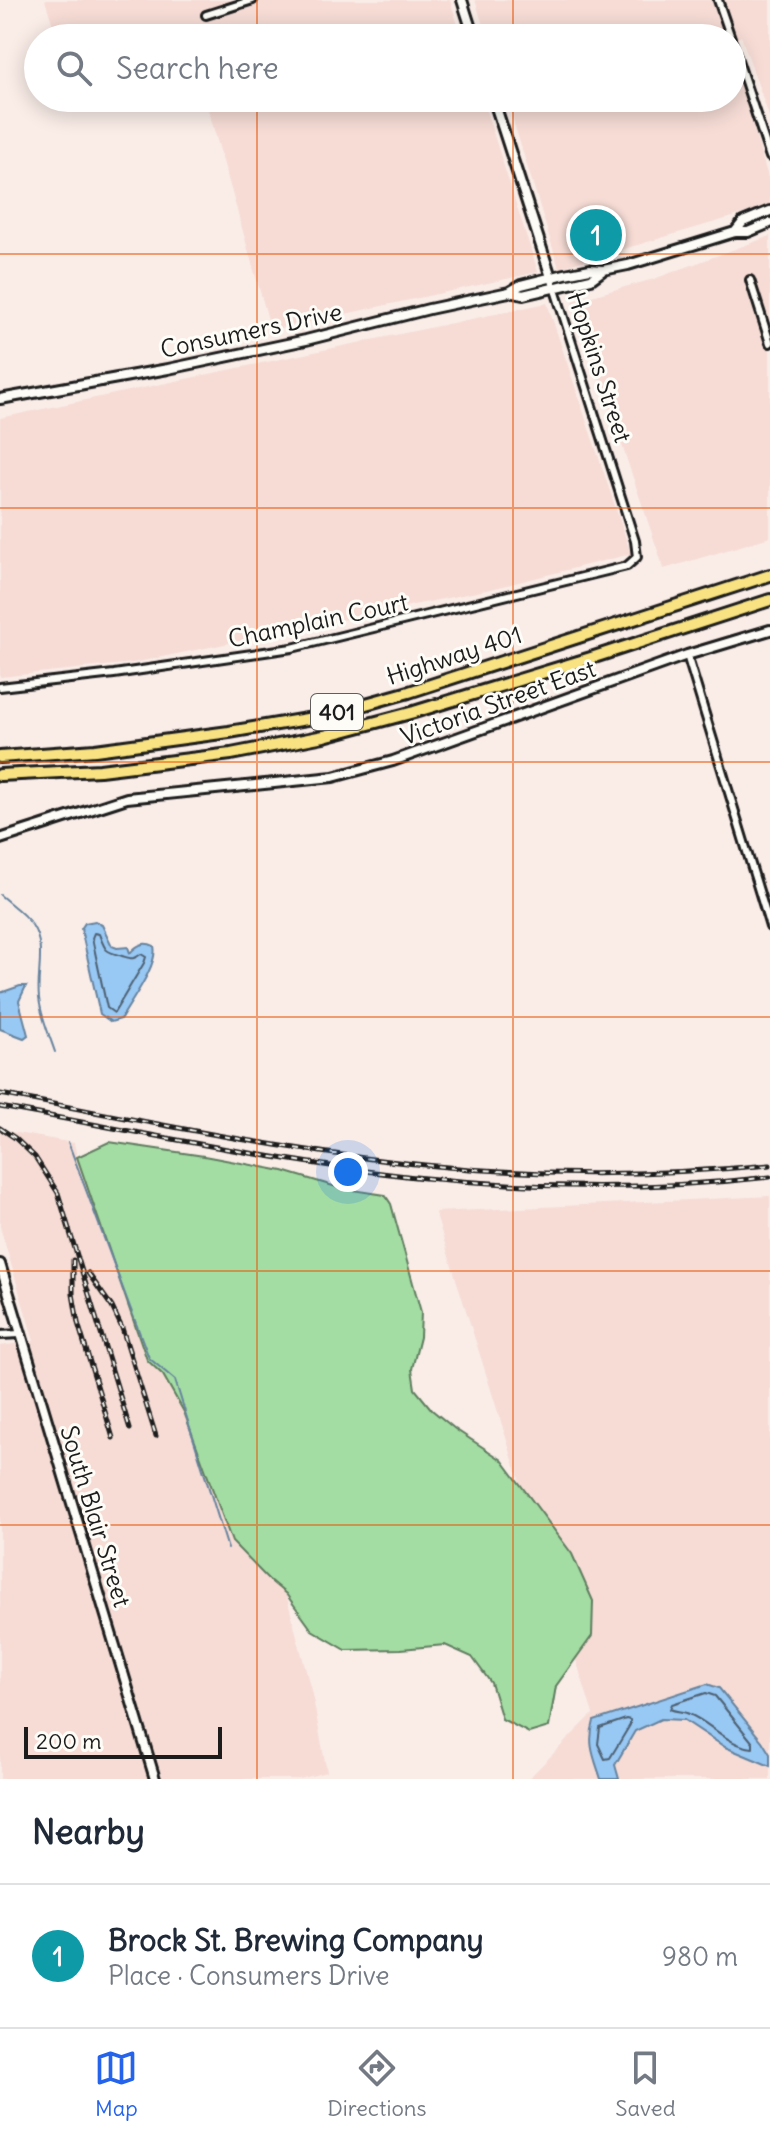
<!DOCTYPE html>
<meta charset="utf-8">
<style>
:root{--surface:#fff;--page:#f6f6f7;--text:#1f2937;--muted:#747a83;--line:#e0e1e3;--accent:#2563eb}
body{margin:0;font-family:Delius,sans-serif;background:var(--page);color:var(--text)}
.scale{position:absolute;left:24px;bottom:20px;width:198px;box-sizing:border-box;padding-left:8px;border:4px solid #1c1c1c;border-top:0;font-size:22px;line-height:28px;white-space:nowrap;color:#1c1c1c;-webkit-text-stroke:6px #fdfcf7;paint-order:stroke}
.you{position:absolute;left:348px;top:1172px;width:28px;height:28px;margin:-20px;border:6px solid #fff;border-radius:50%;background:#1a73e8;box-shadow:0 0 0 12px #1a73e833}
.badge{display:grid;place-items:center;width:52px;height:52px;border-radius:50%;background:var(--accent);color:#fff;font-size:26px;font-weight:700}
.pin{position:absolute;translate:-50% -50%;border:4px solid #fff;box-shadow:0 2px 8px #0006}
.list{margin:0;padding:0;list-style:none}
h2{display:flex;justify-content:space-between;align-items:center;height:104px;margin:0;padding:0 32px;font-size:34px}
h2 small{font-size:26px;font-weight:400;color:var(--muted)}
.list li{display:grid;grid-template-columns:52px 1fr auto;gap:24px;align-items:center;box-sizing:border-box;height:144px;padding:0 32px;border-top:2px solid var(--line)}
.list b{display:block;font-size:30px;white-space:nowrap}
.list p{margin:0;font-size:26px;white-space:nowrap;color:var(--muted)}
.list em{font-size:26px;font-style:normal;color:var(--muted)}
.icon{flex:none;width:44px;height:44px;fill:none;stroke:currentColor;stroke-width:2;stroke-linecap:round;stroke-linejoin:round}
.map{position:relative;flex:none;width:770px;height:1779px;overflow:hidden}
.search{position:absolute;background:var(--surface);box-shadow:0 4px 20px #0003;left:24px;right:24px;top:24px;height:88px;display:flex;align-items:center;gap:20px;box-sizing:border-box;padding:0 28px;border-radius:44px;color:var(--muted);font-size:30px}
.sheet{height:248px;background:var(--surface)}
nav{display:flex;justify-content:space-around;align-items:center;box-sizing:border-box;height:112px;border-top:2px solid var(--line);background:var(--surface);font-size:22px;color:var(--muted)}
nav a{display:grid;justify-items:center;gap:4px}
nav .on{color:var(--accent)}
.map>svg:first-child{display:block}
</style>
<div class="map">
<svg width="770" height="1779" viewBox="0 0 770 1779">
<rect width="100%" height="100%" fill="#faede8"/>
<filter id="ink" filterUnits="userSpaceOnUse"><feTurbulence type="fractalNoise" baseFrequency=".0125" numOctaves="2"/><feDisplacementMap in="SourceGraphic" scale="16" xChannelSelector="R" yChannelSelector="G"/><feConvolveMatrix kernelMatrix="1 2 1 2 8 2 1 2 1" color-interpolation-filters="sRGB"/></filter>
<g filter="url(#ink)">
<!-- built -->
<path fill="#f6dcd5" d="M 45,0 L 450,0 L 462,38 L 188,38 L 186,33 L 172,38 L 57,38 Z
M 475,0 L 770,0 L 770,119 L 741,36 L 732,43 L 732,38 L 487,38 Z
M 732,55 L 770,184 L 770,206 L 559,268 L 506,98 L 732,98 Z
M 205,98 L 482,98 L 538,272 L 271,330 Z
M 770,236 L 770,537 L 664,569 L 573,301 L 654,279 Z
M 547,303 L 631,554 L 491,589 L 133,663 L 0,677 L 0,418 Z
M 0,1130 L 74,1143 L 77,1157 L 146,1360 L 163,1375 L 184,1412 L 232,1542 L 268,1579 L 286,1594 L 313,1698 L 327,1772 L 299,1779 L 0,1779 L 0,1346 L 34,1341 L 0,1227 Z
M 770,1196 L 770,1779 L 528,1779 L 593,1714 L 435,1212 Z"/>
<!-- green -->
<path fill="#a3dda3" stroke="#607c60" stroke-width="2" d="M 109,1142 L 204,1156 L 283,1171 L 340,1188 L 385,1195 L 391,1204 L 421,1312 L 420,1337 L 412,1369 L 415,1389 L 432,1410 L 455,1429 L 502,1460 L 572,1554 L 593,1601 L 592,1636 L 556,1686 L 549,1727 L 529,1733 L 502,1719 L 491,1683 L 472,1657 L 445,1645 L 401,1649 L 346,1650 L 312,1630 L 286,1594 L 268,1579 L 232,1542 L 184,1412 L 163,1375 L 147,1360 L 77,1157 Z"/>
<!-- water -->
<path fill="#98c8f4" stroke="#66839e" stroke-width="2" d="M 95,921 L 102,925 L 112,946 L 117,948 L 128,947 L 130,953 C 137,945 144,941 154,946 C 159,965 130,1002 121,1019 L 111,1022 L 100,1014 L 81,929 L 85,923 Z
M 20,986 L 26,986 L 19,1001 L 28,1035 L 24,1038 L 0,1029 L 0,993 Z
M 707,1684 L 719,1688 L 762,1741 L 770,1754 L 770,1766 L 725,1747 L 684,1720 L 661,1719 L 635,1731 L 615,1765 L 619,1779 L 601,1779 C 594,1757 587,1744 594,1721 Z"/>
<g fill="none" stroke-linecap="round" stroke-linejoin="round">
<!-- shore -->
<path stroke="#4e6172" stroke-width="2" d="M 94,933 L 99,934 C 106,952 105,951 122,956 C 132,959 133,960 141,954 L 146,957 L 144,963 L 114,1013 L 107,1008 L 92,938 Z
M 706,1693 L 715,1696 L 753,1743 L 753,1748 C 728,1746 711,1723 689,1714 C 683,1711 676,1712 670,1709 L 672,1704 Z
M 626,1719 L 630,1720 L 630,1725 L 610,1758 L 605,1759 L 598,1744 L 600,1728 Z"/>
<!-- stream -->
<path stroke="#66839e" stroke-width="2" d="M 0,895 C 10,904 24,913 32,925 C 47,948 36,973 39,998 C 41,1017 49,1034 55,1052
M 68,1142 L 149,1358 L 175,1380 L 228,1549"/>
<defs>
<path id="street" d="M 718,0 L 731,38
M 206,15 L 253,0
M 732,42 L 770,157
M 750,280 L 770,343
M 687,655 L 770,927
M 0,687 L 114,674 L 292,648 L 627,566 L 637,557 L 635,541 L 551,277
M 0,1335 L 20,1334"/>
<path id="secondary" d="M 462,0 L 474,38
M 493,98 L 551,277
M 735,232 L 743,222 L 770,211
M 509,292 L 523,295 L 591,279 L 602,271
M 0,399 L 168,369 L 306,340 L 429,309 L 509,292 L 521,285 L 565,274 L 590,269 L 603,270 L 628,265 L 735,232 L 748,232 L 770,223
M 0,839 L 127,798 L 333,777 L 393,761 L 687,655 L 770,630
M 0,1264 L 155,1779"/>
<path id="highway" d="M 0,757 L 95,750 L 229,732 L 319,717 L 409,692 L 770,575
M 0,775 L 100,770 L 231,754 L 324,736 L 414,712 L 591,658 L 770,600"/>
</defs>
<!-- street casing -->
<use href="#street" stroke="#1c1c1c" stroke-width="12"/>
<!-- secondary casing -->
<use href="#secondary" stroke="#1c1c1c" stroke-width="14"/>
<!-- highway casing -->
<use href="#highway" stroke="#1c1c1c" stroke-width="16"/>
<!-- street -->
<use href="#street" stroke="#fdfcf7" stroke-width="6"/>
<!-- secondary -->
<use href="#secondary" stroke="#fdfcf7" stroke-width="8"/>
<!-- highway -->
<use href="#highway" stroke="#f8e281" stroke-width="10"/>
<defs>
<path id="rail" d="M 0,1094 C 141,1120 282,1151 425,1165 C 539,1177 655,1176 770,1165
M 0,1107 C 141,1132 282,1163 425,1178 C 539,1189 656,1190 770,1177
M 0,1128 L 15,1138 L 35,1157 L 58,1193 L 130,1429
M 73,1260 L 73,1294 L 78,1323 L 113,1438
M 88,1273 L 112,1307 L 122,1328 L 156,1436"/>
</defs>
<!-- rail casing -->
<use href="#rail" stroke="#1c1c1c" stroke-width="5"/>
<!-- rail -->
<use href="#rail" stroke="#fdfcf7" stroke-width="2" stroke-dasharray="6" stroke-linecap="butt"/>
</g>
</g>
<!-- grid -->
<path fill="none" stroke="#e8590c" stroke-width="2" stroke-opacity="0.55" d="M 257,0 L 257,38M 513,0 L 513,38M 257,98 L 257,1779M 513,98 L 513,1779M 0,254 L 770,254M 0,508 L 770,508M 0,762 L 770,762M 0,1017 L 770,1017M 0,1271 L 770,1271M 0,1525 L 770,1525"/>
<g text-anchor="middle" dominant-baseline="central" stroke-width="6" stroke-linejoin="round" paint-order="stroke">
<!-- shield labels -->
<rect fill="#fdfcf7" stroke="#605f5e" stroke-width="2" x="311" y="694" width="52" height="36" rx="6"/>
<g font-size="22" font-weight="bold" fill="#1c1c1c">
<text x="337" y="712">401</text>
</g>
<!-- street labels -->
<g font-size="24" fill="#1c1c1c" stroke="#fdfcf7">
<text transform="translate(251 330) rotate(-12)">Consumers Drive</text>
<text transform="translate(600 367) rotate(72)">Hopkins Street</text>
<text transform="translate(318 620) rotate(-12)">Champlain Court</text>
<text transform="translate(454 655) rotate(-18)">Highway 401</text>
<text transform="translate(498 702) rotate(-20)">Victoria Street East</text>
<text transform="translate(96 1516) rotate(73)">South Blair Street</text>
</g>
</g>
</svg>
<div class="scale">200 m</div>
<div class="you"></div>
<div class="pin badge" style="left:596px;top:235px;background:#0f9aa8">1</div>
<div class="search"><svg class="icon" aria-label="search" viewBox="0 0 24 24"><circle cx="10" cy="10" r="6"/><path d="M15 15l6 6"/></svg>Search here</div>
</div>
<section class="sheet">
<h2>Nearby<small></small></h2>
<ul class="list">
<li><span class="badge" style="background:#0f9aa8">1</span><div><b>Brock St. Brewing Company</b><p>Place · Consumers Drive</p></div><em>980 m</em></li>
</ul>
</section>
<nav>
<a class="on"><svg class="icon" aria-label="map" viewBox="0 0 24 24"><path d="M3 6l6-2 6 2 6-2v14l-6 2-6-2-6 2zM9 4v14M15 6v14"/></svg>Map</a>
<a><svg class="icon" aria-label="directions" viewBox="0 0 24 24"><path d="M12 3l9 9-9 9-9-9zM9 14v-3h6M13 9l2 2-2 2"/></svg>Directions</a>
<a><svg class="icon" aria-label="saved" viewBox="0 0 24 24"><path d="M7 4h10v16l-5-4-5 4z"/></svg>Saved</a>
</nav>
